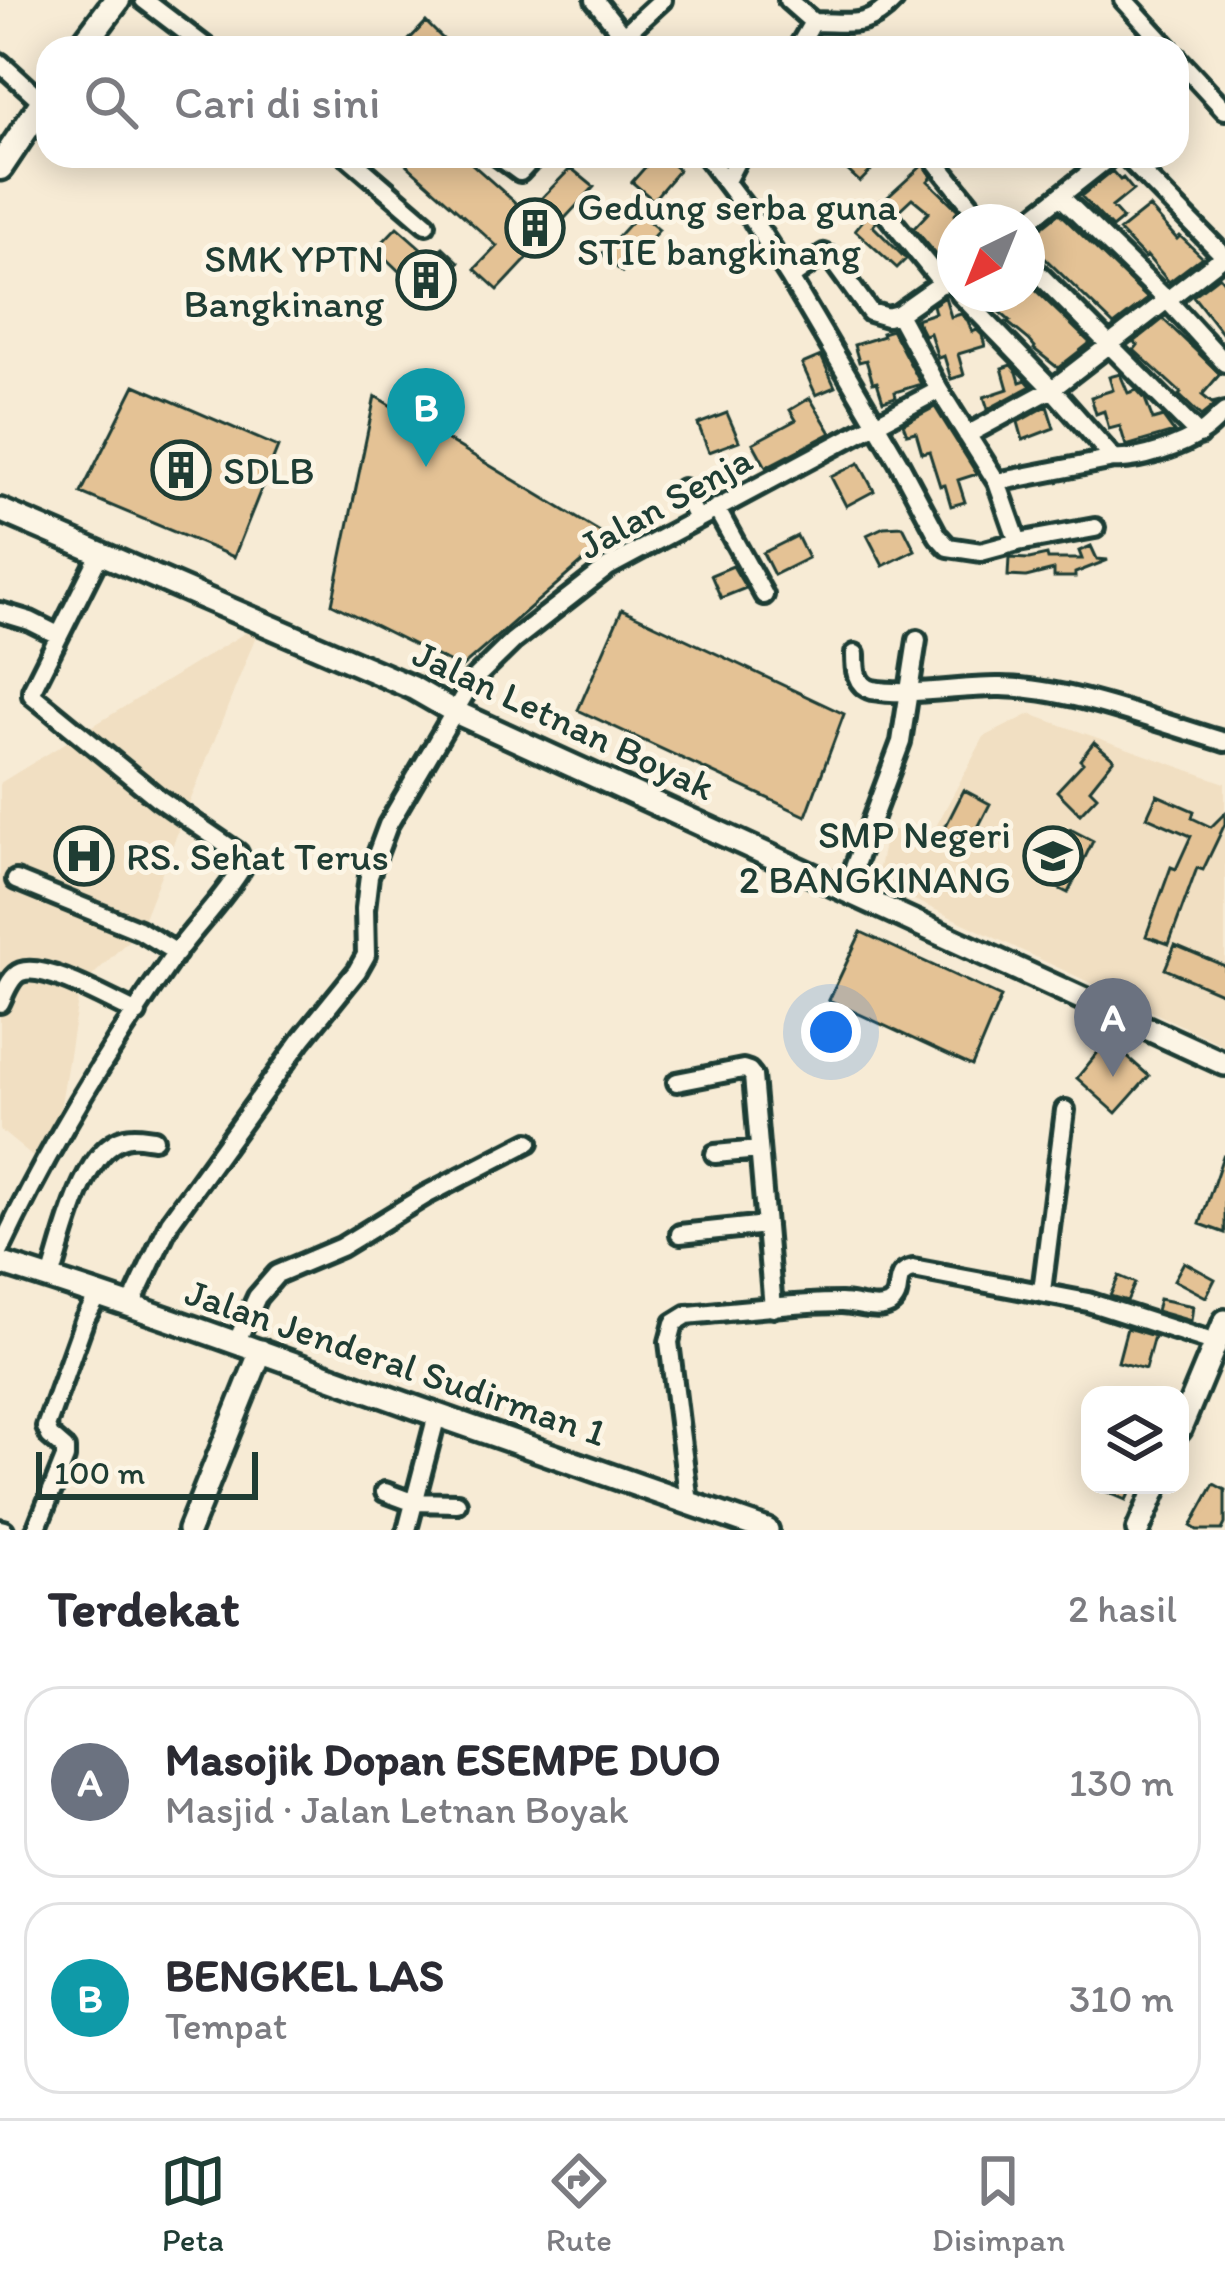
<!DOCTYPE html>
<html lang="id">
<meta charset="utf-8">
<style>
:root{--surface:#fff;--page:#f7f7f7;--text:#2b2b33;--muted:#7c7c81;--line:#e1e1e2;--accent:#1f3d34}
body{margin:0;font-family:Itim,sans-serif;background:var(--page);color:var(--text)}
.controls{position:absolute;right:36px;bottom:36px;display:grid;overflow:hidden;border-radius:24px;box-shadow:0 6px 30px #0003}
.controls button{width:108px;height:108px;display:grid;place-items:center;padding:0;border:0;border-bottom:3px solid var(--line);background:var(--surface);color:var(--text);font:60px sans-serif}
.compass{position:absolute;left:937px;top:204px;width:108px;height:108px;border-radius:50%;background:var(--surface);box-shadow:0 6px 30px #0003;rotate:223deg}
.scale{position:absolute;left:36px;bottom:30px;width:222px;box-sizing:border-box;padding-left:12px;border:6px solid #1f3d34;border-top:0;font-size:33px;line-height:42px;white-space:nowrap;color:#1f3d34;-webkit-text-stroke:9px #fcf5e5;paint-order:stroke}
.you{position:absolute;left:831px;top:1032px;width:42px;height:42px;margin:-30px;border:9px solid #fff;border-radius:50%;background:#1a73e8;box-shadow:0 0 0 18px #1a73e833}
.badge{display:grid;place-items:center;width:78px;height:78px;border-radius:50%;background:var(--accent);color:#fff;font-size:39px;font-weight:700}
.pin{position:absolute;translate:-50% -99px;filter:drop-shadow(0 3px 6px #0008)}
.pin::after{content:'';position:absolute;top:63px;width:42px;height:36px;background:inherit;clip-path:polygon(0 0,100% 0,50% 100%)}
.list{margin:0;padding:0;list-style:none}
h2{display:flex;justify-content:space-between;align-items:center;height:156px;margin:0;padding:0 48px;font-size:51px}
h2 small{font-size:39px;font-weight:400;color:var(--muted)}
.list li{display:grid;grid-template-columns:78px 1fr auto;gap:36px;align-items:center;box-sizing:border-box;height:192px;margin:0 24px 24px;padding:0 24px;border:3px solid var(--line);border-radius:36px}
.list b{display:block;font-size:45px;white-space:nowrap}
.list p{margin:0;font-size:39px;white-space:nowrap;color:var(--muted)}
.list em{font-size:39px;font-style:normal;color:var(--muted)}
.icon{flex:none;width:66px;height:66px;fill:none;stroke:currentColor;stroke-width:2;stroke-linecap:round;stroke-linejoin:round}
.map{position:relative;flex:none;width:1225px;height:1530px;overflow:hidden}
.search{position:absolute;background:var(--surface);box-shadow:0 6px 30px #0003;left:36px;right:36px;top:36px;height:132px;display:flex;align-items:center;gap:30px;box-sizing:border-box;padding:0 42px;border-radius:36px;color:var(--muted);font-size:45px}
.sheet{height:588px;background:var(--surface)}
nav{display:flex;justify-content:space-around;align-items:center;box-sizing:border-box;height:168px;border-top:3px solid var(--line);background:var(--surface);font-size:33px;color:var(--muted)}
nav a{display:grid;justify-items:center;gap:6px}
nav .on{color:var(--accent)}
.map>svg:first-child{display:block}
</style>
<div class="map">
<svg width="1225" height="1530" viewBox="0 0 1225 1530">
<rect width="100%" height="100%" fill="#f7ebd5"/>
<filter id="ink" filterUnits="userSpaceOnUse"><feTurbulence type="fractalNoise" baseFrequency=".00833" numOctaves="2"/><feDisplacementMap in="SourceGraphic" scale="24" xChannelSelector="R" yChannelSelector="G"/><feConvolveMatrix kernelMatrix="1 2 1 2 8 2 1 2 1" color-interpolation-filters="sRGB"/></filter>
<g filter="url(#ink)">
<!-- built -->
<path fill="#f1dfc2" d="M 261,623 L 139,930 L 80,988 L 50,1171 L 0,1130 L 0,783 Z
M 1030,714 L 1225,783 L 1225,1046 L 876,882 L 887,830 L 934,830 L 984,737 Z"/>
<!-- building -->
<path fill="#e4c295" stroke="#1f3d34" stroke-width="3" d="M 426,22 L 452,48 L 414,48 L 407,42 Z
M 397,156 L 463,156 L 527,213 L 571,168 L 594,187 L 498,290 L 475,269 L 497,246 Z
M 655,156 L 663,156 L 679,170 L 653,200 L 632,182 Z
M 832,156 L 885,156 L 860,182 Z
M 924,164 L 932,177 L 928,181 L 958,210 L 955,214 L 955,240 L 939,258 L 914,228 L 929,212 L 912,198 L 899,210 L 888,197 Z
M 1112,171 L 1120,180 L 1123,178 L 1133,190 L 1112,207 L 1123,219 L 1112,228 L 1081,196 Z
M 1149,207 L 1177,239 L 1180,236 L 1202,257 L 1169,282 L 1147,256 L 1145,258 L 1119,231 Z
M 639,213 L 659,230 L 622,272 L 602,254 Z
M 869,213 L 876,222 L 873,226 L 906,259 L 897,268 L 855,230 Z
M 1059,213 L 1148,299 L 1114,325 L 1027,241 L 1027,235 L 1035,232 Z
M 397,227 L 431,257 L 443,247 L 459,262 L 427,298 L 376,249 Z
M 1219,276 L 1225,283 L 1225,337 L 1193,296 Z
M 1027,282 L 1090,343 L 1058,368 L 1034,349 L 1035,347 L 1029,340 L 1007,322 L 1010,321 L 988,302 L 995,294 L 1027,294 Z
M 945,297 L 951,317 L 961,314 L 968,321 L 972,332 L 977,330 L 982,335 L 985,346 L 958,354 L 964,375 L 951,379 L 944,356 L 938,358 L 930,333 L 924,335 L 916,319 L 935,313 L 933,305 Z
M 1163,319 L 1220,374 L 1202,395 L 1212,403 L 1220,401 L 1201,416 L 1179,395 L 1181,393 L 1134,350 L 1138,345 L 1134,342 Z
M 892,330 L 921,384 L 895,392 L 896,397 L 883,401 L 877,382 L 873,383 L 866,360 L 859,362 L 854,345 L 883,336 L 882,333 Z
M 821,356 L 835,387 L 816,395 L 802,364 Z
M 1011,365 L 1017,372 L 1020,382 L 1026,380 L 1031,386 L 988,409 L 984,397 L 1008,389 L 1002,368 Z
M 1120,374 L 1128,393 L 1137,390 L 1145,399 L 1153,420 L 1163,417 L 1174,432 L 1126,446 L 1120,426 L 1109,429 L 1104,411 L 1096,414 L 1091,397 L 1113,390 L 1109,377 Z
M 135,385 L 278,447 L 234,557 L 81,493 Z
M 375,396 L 610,538 L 461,668 L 332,604 Z
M 810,398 L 831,433 L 766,467 L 753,443 L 796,420 L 790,410 Z
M 1047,406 L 1054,428 L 1023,440 L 1018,422 Z
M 935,407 L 977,474 L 958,480 L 965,502 L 951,506 L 945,485 L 940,486 L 929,451 L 922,453 L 916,432 L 907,434 L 903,424 Z
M 727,413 L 739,441 L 709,452 L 698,424 Z
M 859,463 L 874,491 L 846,506 L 831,477 Z
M 903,526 L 915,550 L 883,566 L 867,535 L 884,527 Z
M 797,536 L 808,558 L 774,575 L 763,553 Z
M 1091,546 L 1097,559 L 1108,560 L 1075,573 L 1075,577 L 1054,577 L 1054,570 L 1026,577 L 1008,576 L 1009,558 L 1029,559 L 1047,555 L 1048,559 L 1082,559 L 1079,551 Z
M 733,566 L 746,588 L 721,598 L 711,575 Z
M 622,609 L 844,714 L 806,816 L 578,710 Z
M 1094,742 L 1114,759 L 1090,789 L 1097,796 L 1080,814 L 1057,791 L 1083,763 L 1080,760 Z
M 964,790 L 990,804 L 962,859 L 936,845 Z
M 1157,795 L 1194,811 L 1192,818 L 1211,827 L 1225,813 L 1225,824 L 1203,870 L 1197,868 L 1169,944 L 1146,936 L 1171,867 L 1176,869 L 1191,836 L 1147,817 Z
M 1070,829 L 1093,841 L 1068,893 L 1044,881 Z
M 861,932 L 1001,997 L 972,1066 L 829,1000 Z
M 1175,945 L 1225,966 L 1225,995 L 1165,969 Z
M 1108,1040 L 1149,1076 L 1116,1113 L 1077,1078 Z
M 1223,1156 L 1225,1156 L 1225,1233 L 1200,1224 Z
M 1184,1262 L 1215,1279 L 1206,1297 L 1174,1280 Z
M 1119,1276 L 1135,1283 L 1127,1301 L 1110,1296 Z
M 1159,1299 L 1193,1306 L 1191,1321 L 1156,1311 Z
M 1127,1328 L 1154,1336 L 1145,1369 L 1118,1362 Z
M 1214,1484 L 1225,1490 L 1225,1524 L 1222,1530 L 1197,1530 L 1191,1526 Z
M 1091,1485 L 1133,1485 L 1126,1500 Z"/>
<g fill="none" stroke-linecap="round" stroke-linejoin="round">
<defs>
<path id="minor" d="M 144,0 L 207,48
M 595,0 L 633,48
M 788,0 L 813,22
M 1124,0 L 1168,48
M 624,35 L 662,0
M 798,48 L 813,22 C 849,22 867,30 894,0
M 1177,58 L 1225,110
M 0,63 L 43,102
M 347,156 L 426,224
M 498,156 L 520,172 L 535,156
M 706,156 L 746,209 L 790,278 L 824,254 L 830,257 L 870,312 L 887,317 L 898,314 L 939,390 L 997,482 L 1018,542
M 1126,156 L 1225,257
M 936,162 L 984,222
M 726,181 L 739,156
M 1060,196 L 1169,302 L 1225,363
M 884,211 L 943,284
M 1027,222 L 1111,156
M 1027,262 L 1199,435
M 790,278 L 898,461 L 938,536 L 948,547 L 981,552 L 1018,542 L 1095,528
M 960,294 L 1052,389 L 1224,256
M 898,314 L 955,274
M 967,435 L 1052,389 L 1114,459 C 1138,461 1182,446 1202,432 C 1210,427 1217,418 1225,412
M 997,482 L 1114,459
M 683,489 L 697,519
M 716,508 L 764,595
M 0,612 L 30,621 L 58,635
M 855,654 C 855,669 855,685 872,690 C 914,697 959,686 1001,687 C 1072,688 1156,722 1225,742
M 16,880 L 139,930 L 177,953
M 846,889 L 901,742 L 917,640
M 0,1003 C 5,993 10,976 21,972 C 46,963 112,1002 137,1013
M 677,1082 L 743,1069 L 749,1071 L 753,1076 L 773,1308
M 715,1154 L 759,1150
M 680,1234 L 766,1225
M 0,1250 C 49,1146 109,1048 175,954 C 197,924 224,898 243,866 L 238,853 L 158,798 L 32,695 L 32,690 L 100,554
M 51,1278 C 64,1240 81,1150 125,1138 C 135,1135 145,1138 154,1139
M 1042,1291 L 1065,1110
M 130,1307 L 170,1222 L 302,1039 L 357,971 L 366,955 L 365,909 L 369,876 L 388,825 L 473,680 L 513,641 L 608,567 L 939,390
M 236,1343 L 257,1297 L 277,1274 L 341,1247 L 426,1195 L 529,1142
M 385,1492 L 412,1502 L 457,1503
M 689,1503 L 669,1342 L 674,1323 L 687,1315 C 738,1311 790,1303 841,1303 C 855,1303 876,1312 889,1305 C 906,1295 889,1274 913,1269 L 1088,1302 L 1216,1343
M 0,1529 L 4,1530
M 36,1530 L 65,1458 L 65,1449 L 50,1436 L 46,1427 L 84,1321 L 99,1294
M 407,1530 L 437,1415"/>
<path id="tertiary" d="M 0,510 L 413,688 L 453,711 L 1225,1064
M 0,1263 C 148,1309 293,1364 440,1416 C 549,1455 658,1492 767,1530
M 1180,1429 L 1225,1321
M 189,1530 L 261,1351
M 1138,1530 L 1157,1485"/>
<path id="secondary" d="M 81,48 L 117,0
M 0,167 L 48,95"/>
</defs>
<!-- minor casing -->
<use href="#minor" stroke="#1f3d34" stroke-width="26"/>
<!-- tertiary casing -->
<use href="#tertiary" stroke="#1f3d34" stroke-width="30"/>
<!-- secondary casing -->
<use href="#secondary" stroke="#1f3d34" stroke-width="33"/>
<!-- minor -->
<use href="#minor" stroke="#fcf5e5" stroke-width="16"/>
<!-- tertiary -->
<use href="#tertiary" stroke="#fcf5e5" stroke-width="21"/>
<!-- secondary -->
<use href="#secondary" stroke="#fcf5e5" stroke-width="24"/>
</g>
</g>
<!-- icons -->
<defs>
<symbol id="building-ring" viewBox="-11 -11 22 22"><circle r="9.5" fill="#fcf5e5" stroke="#1f3d34" stroke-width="1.5"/><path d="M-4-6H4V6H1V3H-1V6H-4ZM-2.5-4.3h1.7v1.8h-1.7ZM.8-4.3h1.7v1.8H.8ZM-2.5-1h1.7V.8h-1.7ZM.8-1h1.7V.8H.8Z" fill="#1f3d34"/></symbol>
<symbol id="hospital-ring" viewBox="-11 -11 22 22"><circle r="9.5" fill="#fcf5e5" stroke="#1f3d34" stroke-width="1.5"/><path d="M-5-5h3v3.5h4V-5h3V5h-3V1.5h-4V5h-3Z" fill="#1f3d34"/></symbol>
<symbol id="school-ring" viewBox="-11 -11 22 22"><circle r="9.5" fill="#fcf5e5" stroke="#1f3d34" stroke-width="1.5"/><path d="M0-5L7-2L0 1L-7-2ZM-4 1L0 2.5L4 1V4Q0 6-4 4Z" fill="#1f3d34"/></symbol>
</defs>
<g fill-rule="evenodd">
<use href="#building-ring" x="502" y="195" width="66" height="66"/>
<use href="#building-ring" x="393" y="247" width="66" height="66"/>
<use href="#building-ring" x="148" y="437" width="66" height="66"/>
<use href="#hospital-ring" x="51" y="823" width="66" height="66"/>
<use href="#school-ring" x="1020" y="823" width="66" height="66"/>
</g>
<g text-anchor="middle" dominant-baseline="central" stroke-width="10" stroke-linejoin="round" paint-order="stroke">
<!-- poi labels -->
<g font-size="39" fill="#1f3d34" stroke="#fcf5e5" text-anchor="start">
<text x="577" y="206">Gedung serba guna<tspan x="577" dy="45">STIE bangkinang</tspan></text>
<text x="384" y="258" text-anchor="end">SMK YPTN<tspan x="384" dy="45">Bangkinang</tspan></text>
<text x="223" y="470">SDLB</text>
<text x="1011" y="834" text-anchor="end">SMP Negeri<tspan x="1011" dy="45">2 BANGKINANG</tspan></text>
<text x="126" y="856">RS. Sehat Terus</text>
</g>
<!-- street labels -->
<g font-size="39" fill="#1f3d34" stroke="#fcf5e5">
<text transform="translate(665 502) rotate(-29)">Jalan Senja</text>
<text transform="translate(564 720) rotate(25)">Jalan Letnan Boyak</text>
<text transform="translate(396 1362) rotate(19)">Jalan Jenderal Sudirman 1</text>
</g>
</g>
</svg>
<div class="controls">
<button><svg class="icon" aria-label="layers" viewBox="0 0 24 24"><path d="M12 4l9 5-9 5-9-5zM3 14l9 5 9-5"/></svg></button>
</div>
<svg class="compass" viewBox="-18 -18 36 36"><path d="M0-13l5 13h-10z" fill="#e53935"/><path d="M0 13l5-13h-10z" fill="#7c7c81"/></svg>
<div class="scale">100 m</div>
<div class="you"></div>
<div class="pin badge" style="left:1113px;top:1077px;background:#6b7280">A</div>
<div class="pin badge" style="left:426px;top:467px;background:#0f9aa8">B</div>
<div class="search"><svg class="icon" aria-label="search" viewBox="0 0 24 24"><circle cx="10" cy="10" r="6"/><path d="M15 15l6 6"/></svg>Cari di sini</div>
</div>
<section class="sheet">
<h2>Terdekat<small>2 hasil</small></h2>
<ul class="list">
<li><span class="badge" style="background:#6b7280">A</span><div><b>Masojik Dopan ESEMPE DUO</b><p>Masjid · Jalan Letnan Boyak</p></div><em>130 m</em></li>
<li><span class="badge" style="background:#0f9aa8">B</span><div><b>BENGKEL LAS</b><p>Tempat</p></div><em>310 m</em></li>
</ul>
</section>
<nav>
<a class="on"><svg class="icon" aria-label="map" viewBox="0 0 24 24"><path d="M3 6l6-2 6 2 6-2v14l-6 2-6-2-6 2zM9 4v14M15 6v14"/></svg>Peta</a>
<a><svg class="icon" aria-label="directions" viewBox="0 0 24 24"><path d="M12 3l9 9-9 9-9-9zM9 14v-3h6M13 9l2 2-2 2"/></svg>Rute</a>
<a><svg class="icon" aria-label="saved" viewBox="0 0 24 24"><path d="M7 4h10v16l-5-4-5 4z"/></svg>Disimpan</a>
</nav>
